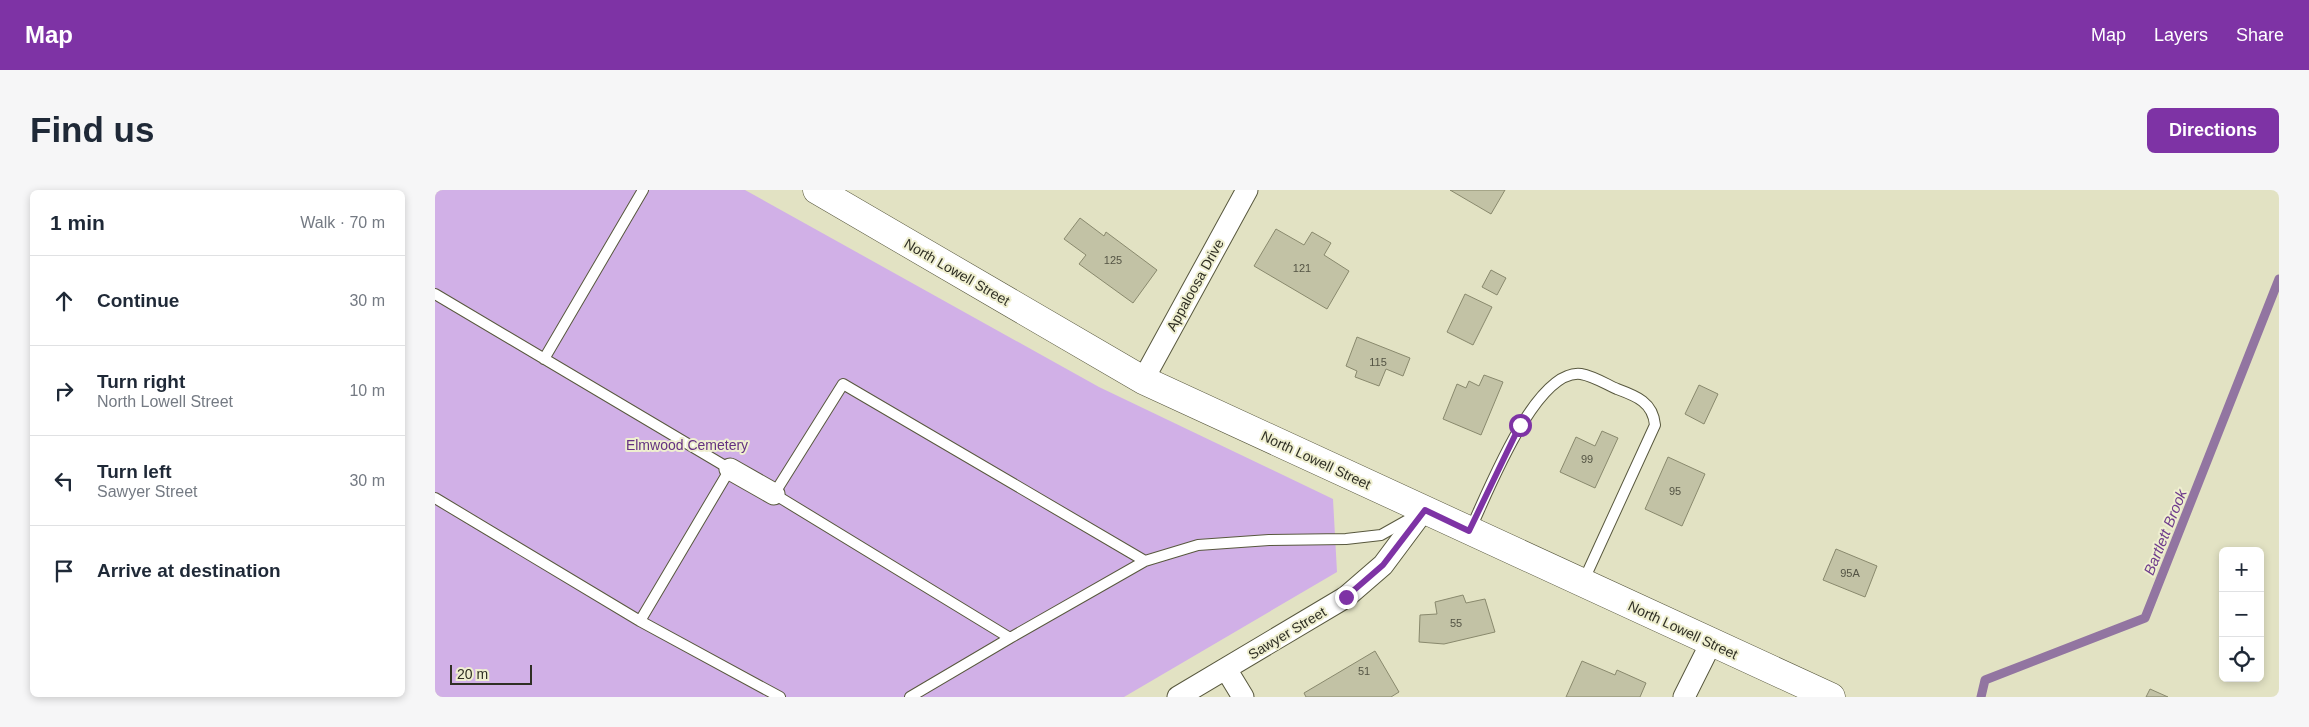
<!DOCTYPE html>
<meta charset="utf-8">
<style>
:root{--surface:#fff;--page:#f6f6f7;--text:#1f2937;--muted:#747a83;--line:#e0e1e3;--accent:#7e33a5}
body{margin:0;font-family:Helvetica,sans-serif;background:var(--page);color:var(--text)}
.controls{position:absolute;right:15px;bottom:15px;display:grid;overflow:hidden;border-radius:8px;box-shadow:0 2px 8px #0003}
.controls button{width:45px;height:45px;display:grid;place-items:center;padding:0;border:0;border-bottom:1px solid var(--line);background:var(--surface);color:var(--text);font:25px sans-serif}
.scale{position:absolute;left:15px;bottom:12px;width:82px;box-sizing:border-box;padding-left:5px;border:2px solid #2f2f24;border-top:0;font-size:14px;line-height:18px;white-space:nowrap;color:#2f2f24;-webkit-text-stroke:4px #efefd0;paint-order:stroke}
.stop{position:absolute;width:15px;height:15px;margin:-11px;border:4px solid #7e33a5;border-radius:50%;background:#fff}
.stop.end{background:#7e33a5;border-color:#fff;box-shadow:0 1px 5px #0008}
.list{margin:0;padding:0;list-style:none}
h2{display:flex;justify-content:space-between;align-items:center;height:65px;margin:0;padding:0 20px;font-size:21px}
h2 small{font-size:16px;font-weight:400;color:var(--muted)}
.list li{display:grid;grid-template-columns:32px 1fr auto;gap:15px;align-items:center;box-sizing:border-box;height:90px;padding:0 20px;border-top:1px solid var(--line)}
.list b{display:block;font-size:19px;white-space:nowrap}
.list p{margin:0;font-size:16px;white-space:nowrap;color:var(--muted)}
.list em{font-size:16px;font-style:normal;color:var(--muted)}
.icon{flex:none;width:28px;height:28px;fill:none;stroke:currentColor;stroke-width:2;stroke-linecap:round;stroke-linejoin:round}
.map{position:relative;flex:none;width:1844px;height:507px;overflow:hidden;border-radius:8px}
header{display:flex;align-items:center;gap:30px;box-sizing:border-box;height:70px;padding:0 25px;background:var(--accent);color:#fff}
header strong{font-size:24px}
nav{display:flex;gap:28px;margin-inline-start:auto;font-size:18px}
.intro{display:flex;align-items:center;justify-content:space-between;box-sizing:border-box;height:120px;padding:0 30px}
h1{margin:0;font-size:35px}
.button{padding:12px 22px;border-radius:8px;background:var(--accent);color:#fff;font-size:18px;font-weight:700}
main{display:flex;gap:30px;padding:0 30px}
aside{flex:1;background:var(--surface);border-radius:8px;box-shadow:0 2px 8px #0003}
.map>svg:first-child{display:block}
</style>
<header>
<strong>Map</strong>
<nav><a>Map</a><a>Layers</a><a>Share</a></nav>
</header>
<div class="intro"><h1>Find us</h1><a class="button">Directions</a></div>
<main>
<aside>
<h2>1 min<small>Walk · 70 m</small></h2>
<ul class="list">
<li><svg class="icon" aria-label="ahead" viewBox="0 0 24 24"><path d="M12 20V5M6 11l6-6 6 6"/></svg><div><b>Continue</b></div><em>30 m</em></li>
<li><svg class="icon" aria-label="right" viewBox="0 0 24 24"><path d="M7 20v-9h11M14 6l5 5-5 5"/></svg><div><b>Turn right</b><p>North Lowell Street</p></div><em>10 m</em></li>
<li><svg class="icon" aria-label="left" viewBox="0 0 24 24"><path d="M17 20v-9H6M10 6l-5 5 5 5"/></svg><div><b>Turn left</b><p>Sawyer Street</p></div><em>30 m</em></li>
<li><svg class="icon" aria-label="arrive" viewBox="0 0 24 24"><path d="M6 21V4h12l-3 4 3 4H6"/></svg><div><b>Arrive at destination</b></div></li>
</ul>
</aside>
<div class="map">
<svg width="1844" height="507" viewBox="0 0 1844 507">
<rect width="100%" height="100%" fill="#e2e2c3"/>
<!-- green -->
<path fill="#d1b0e7" d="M 0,0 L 310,0 L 664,197 L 898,309 L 902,382 L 689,507 L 0,507 Z"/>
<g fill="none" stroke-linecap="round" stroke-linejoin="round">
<!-- stream -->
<path stroke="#9275a1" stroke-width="9" d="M 1546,507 L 1550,490 L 1710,428 L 1844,89"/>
</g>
<!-- building -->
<path fill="#c2c2a5" stroke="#89896d" d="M 1015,0 L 1070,0 L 1056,24 Z
M 645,28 L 669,46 L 671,42 L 722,80 L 698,113 L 644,74 L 651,65 L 629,49 Z
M 841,39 L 869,55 L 877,42 L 896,53 L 889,65 L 914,81 L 892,119 L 819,76 Z
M 1056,80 L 1071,88 L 1062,105 L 1047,97 Z
M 1030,104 L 1057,117 L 1038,155 L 1012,142 Z
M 922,147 L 975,168 L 968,186 L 951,179 L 944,196 L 920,187 L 922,181 L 911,176 Z
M 1049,185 L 1068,192 L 1046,245 L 1008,229 L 1022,194 L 1031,198 L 1034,191 L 1044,196 Z
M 1264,195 L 1283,204 L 1269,234 L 1250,224 Z
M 1167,241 L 1183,248 L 1160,298 L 1125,282 L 1141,247 L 1160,256 Z
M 1233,267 L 1270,284 L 1247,336 L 1210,319 Z
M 1401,359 L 1442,376 L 1430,407 L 1388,390 Z
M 1028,405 L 1031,413 L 1050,409 L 1060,442 L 1009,454 L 984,452 L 985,425 L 1002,424 L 1000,412 Z
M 940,461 L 964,502 L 956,507 L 871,507 L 869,503 Z
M 1147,471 L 1180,485 L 1182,480 L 1211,493 L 1205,507 L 1131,507 Z
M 1715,499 L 1733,507 L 1711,507 Z"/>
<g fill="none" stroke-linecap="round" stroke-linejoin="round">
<defs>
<path id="service" d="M 0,104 L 295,279 L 205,431 L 0,308
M 109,169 L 208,0
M 1035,340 C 1052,305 1100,178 1146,184 C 1158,186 1171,194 1182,199 C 1201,206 1218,212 1220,235 L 1148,392
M 710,371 L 408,194 L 339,304 L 575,448 L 710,371 L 763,355 L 834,350 L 911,349 L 946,345 L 978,327
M 205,431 L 345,507
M 475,507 L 575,448"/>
<path id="minor" d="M 708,190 L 812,0
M 295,279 L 339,304
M 791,479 L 808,507
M 743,507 L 911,407 L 948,375 L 989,320
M 1249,507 L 1276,453"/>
<path id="secondary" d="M 382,0 L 708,190 L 1396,507"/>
</defs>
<!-- service casing -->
<use href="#service" stroke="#58583e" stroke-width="12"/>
<!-- minor casing -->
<use href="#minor" stroke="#58583e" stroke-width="23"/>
<!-- secondary casing -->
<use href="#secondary" stroke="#58583e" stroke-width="29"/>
<!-- service -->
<use href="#service" stroke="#fff" stroke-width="10"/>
<!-- minor -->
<use href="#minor" stroke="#fff" stroke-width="21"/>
<!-- secondary -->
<use href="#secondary" stroke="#fff" stroke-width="28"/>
</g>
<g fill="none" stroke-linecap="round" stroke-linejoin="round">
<!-- route -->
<path stroke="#7e33a5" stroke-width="6" d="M 911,407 L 948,375 L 990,320 L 1034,341 L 1085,235"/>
</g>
<g text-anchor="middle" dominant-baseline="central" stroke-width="4" stroke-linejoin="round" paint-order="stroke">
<!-- number labels -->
<g font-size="11" fill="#545444">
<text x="678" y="70">125</text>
<text x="867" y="78">121</text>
<text x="943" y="172">115</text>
<text x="1152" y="269">99</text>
<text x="1240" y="301">95</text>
<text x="1415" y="383">95A</text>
<text x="1021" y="433">55</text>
<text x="929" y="481">51</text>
</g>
<!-- street labels -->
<g font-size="14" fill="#2f2f24" stroke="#efefd0">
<text transform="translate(522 82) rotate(30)">North Lowell Street</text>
<text transform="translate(760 95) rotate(-61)">Appaloosa Drive</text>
<text transform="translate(881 270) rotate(25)">North Lowell Street</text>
<text transform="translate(1248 440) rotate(25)">North Lowell Street</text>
<text transform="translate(852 443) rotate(-31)">Sawyer Street</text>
</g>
<!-- park labels -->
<g font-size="14" fill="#643180" stroke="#efefd0">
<text x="252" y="255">Elmwood Cemetery</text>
</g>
<!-- water labels -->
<g font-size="15" font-style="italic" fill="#6f3c8c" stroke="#efefd0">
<text transform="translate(1730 342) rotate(-68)">Bartlett Brook</text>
</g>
</g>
</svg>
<div class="controls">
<button>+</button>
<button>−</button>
<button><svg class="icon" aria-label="locate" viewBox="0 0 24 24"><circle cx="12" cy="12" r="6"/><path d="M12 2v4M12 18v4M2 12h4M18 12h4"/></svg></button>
</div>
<div class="scale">20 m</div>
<div class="stop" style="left:1085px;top:235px"></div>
<div class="stop end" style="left:911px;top:407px"></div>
</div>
</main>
